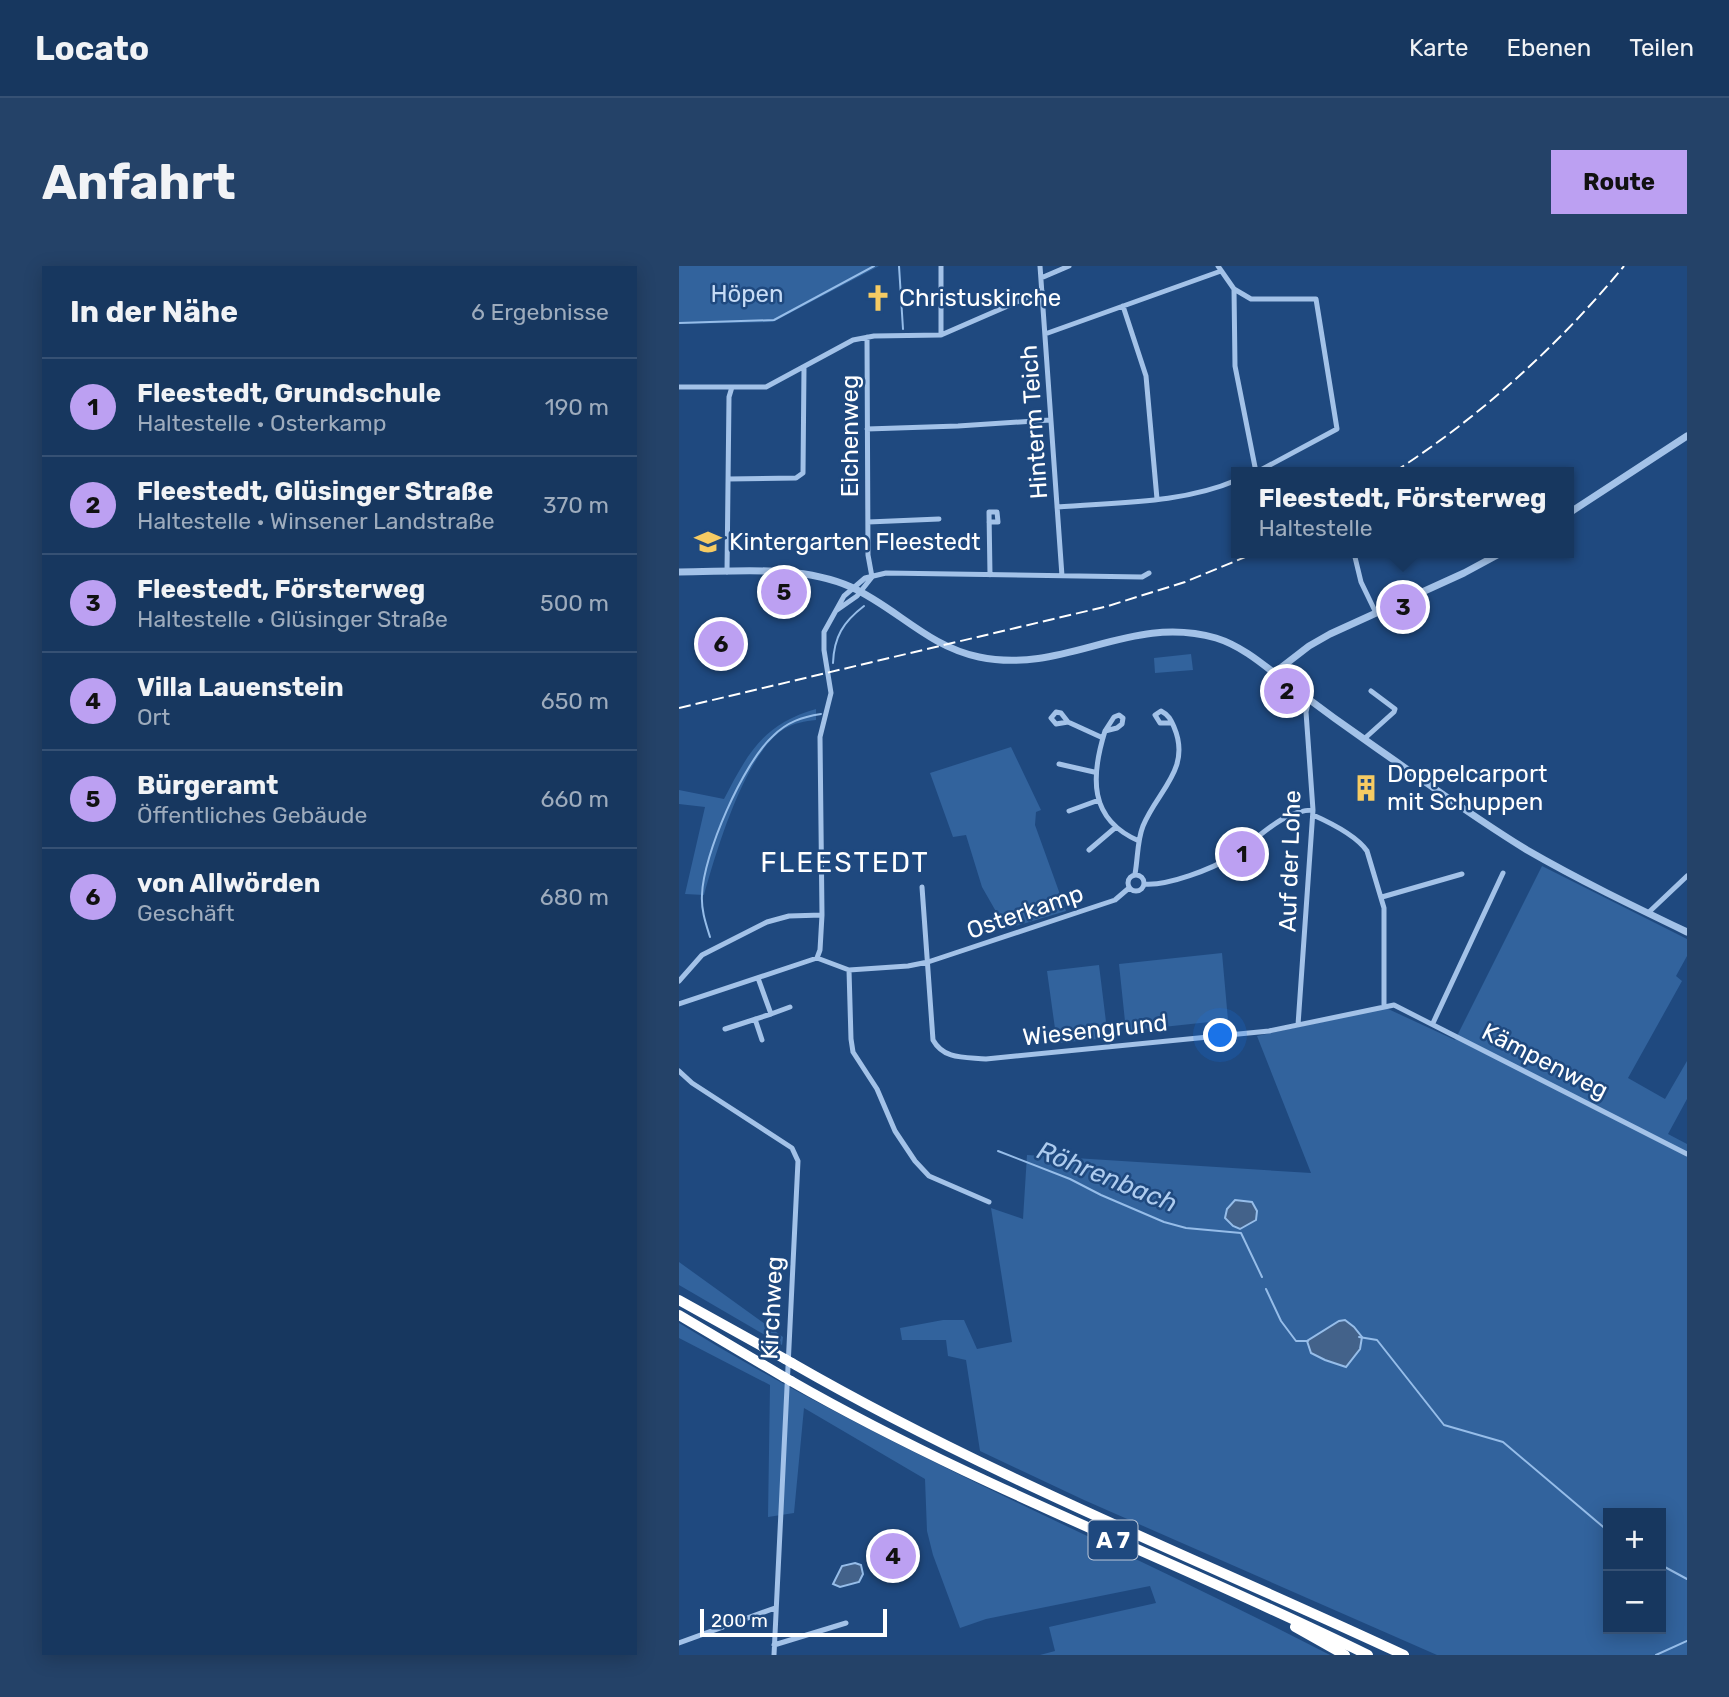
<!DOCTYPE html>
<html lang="de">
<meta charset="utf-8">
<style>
:root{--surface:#17375f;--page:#244268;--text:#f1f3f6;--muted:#9eacbd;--line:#365174;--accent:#bca0f2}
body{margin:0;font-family:Rubik,sans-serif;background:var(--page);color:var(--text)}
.controls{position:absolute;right:21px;bottom:21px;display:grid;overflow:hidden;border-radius:0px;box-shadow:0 4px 18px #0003}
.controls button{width:63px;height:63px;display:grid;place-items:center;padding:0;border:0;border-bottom:2px solid var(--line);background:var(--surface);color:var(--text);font:35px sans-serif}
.scale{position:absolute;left:21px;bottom:18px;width:187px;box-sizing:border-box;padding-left:7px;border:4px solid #fff;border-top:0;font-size:19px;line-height:24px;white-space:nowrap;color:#fff;-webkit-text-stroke:5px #1f497f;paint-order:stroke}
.you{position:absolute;left:542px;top:770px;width:24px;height:24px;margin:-18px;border:5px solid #fff;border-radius:50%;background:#1a73e8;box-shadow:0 0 0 10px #1a73e833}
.badge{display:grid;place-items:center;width:46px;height:46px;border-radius:50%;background:var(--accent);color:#111;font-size:23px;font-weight:700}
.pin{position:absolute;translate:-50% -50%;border:4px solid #fff;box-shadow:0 2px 7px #0006}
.popup{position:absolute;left:552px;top:201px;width:343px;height:91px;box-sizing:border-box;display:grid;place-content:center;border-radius:0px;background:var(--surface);filter:drop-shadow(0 2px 5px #0005);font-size:23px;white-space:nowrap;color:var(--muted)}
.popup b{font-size:26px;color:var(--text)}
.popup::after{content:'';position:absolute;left:50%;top:100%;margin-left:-14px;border:14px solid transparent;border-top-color:var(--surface)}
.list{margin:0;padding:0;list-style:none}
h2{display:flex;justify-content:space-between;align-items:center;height:91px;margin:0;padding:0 28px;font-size:30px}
h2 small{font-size:23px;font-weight:400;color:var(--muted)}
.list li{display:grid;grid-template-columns:46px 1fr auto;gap:21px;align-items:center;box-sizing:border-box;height:98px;padding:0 28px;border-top:2px solid var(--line)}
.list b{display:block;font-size:26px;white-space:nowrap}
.list p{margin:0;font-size:23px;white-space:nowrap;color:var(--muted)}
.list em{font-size:23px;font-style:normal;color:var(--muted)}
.map{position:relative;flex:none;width:1008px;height:1389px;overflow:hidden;border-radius:0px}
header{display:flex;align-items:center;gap:42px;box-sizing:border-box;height:98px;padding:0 35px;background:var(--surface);border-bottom:2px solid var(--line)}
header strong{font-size:33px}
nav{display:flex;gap:38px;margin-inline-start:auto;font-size:24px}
.intro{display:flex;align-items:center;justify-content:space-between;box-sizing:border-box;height:168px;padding:0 42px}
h1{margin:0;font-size:49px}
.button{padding:18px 32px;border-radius:0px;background:var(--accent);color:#111;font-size:24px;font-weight:700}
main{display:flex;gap:42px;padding:0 42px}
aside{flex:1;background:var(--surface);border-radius:0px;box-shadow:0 4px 18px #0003}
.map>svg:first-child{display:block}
</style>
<header>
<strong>Locato</strong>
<nav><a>Karte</a><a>Ebenen</a><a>Teilen</a></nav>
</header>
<div class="intro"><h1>Anfahrt</h1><a class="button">Route</a></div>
<main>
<aside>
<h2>In der Nähe<small>6 Ergebnisse</small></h2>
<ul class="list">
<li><span class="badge">1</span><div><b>Fleestedt, Grundschule</b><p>Haltestelle · Osterkamp</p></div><em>190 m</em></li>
<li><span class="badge">2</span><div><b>Fleestedt, Glüsinger Straße</b><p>Haltestelle · Winsener Landstraße</p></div><em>370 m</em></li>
<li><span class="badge">3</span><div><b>Fleestedt, Försterweg</b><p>Haltestelle · Glüsinger Straße</p></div><em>500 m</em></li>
<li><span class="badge">4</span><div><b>Villa Lauenstein</b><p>Ort</p></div><em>650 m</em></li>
<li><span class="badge">5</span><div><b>Bürgeramt</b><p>Öffentliches Gebäude</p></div><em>660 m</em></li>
<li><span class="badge">6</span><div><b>von Allwörden</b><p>Geschäft</p></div><em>680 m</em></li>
</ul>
</aside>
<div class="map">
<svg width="1008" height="1389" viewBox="0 0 1008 1389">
<rect width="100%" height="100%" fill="#1f497f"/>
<!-- green -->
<path fill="#32639d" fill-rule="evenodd" d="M 0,0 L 200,0 L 94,56 L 0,58 Z
M 512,388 L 514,404 L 476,407 L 475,392 Z
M 137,443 L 137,454 C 126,455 115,457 105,463 C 66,487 37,586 25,629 L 6,628 L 26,541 L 0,538 L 0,524 L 45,533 C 69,487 84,458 137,443 Z
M 332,481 L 362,544 L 357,546 L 356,559 L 387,645 L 327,663 L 303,621 L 287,569 L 274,571 L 251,507 Z
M 863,600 L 1008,673 L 1008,690 L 997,710 L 1003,715 L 949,812 L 986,833 L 1008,795 L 1008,833 L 989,868 L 1008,878 L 1008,1389 L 758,1389 L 405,1234 L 301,1185 L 287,1094 L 269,1090 L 267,1074 L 223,1074 L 221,1062 L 264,1054 L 285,1054 L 298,1083 L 333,1076 L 312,942 L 344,953 L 348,889 L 632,907 L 578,770 L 707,742 L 776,774 ZM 929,1247 L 982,1247 L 982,1363 L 929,1363 Z
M 543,687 L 549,754 L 447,765 L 440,698 Z
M 420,699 L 429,772 L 378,777 L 368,705 Z
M 0,996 L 104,1071 L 103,1079 L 0,1019 Z
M 0,1057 C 208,1185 435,1277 651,1389 L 361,1389 L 376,1385 L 370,1361 L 477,1337 L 471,1320 L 307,1353 L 281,1362 L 254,1289 L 248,1265 L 246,1213 L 125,1142 L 115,1247 L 89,1251 L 91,1119 L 0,1072 Z"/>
<!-- water -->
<path fill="#43628a" stroke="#96bde9" stroke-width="2" d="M 556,934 L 573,936 L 578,945 L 577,954 L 561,963 L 554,960 L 546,952 L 548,943 Z
M 666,1054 L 675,1061 L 683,1071 L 681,1083 L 667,1101 L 646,1094 L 632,1087 L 628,1075 L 660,1055 Z
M 176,1297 L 182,1299 L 184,1308 L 180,1316 L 161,1321 L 154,1318 L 163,1300 Z"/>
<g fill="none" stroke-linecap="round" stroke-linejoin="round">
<!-- stream -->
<path stroke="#96bde9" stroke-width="2" d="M 220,0 L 224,63
M 0,57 L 95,54 L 195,0
M 154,397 C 155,371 164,356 185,340
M 31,671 C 27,658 22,644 23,629 C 24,589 64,497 94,470 C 108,456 123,451 142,448
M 319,885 L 391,913 L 422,929 L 485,956 L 507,962 L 562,967 L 583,1011
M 587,1023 L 602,1055 L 617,1075 L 629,1075
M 680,1071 L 698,1074 L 765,1159 L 824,1176 L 929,1265
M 982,1299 L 1008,1313
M 977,1389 L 1008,1375"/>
<!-- minor -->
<path stroke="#a3c2e8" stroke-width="5" d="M 361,0 L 383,310
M 539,0 L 555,23 L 572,33 L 637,33 L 658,163 L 578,206
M 362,12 L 390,0
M 555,23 L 556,100 L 577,206
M 444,40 L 467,110 L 478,233
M 366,68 L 542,5
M 262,69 L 262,0
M 188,71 L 189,289 L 193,311
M 0,121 L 87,121 L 174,74 L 195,70 L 262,69 L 363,25
M 188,163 L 279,160 L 371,154
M 49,213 L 117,212 L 124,207 L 125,102
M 378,241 C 438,236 502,238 558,214
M 189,256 L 260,253
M 310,256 L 319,256 L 318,246 L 310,246 L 311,309
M 675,287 L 682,316 L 697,347
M 604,289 L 610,287
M 48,306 L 50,131 L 53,121
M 158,344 L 178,330 L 193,311
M 389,456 L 377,458 L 372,452 L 377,446 L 382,447 L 389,456 L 424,472
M 426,465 L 435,451 L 440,449 L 444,452 L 443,458 L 438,462 L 426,465 C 412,510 409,553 460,575
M 685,473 L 715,446 L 716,443 L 692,425
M 380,498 L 415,506
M 390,545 L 420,534
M 634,549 C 652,557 677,569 688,585 L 705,642 L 705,739
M 410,584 L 437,561
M 456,608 C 459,592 458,575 464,560 C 478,525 513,503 495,461 C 492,454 490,449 482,445 L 476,449 L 481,457 L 493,457
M449 617a8 8 0 1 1 16 0a8 8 0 1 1-16 0Z
M 465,618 C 489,620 533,603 554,590 C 578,574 603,544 634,544
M 243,621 L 254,774 C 265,794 286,791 307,793 L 590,765 L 715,739 L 1008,888
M 703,631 L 783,608
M 969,647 L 1008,610
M 138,692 L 141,684 L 143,649 L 141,471 L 152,427 L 145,384 L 145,366 L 165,330 L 186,312 L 207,307 L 463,311 L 470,307
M 138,692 L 170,704 L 229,700 L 249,696 L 436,634 L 450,622
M 170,704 L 172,773 L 174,786 L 198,823 L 216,865 L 236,895 L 250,910 L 310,936
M 79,712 L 92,748 L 111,741
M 0,715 L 23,689 L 88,656 L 110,650 L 143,649
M 0,738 L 138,692
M 76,753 L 83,774
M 754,757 L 824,607
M 619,759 L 634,544 L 627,446 L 630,433
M 46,763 L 92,748
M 0,805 L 13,817 L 113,882 L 119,895 L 95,1389
M 0,1377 L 96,1342
M 95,1379 L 167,1357"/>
<!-- tertiary -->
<path stroke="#a3c2e8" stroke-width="7" d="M 890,247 L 1008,170
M 0,306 C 56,306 120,298 172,321 C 218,342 248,380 300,391 C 387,409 450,347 537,372 C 566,381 589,403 612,420 C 641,442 670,463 699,483 C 748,517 797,553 848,584 C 900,614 954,640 1008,666
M 595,407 L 630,380 L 651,368 L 785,307 L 822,287"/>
<!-- motorway -->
<path stroke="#fff" stroke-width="10" d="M 0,1034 L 106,1093
M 0,1049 L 105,1111
M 113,1097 C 309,1210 521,1294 725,1389
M 112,1115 C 297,1221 498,1295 689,1389
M 616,1361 L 666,1389"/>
<!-- rail -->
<path stroke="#fff" stroke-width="2" stroke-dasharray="12 5" stroke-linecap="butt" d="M 715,206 C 801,151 880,79 945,0
M 0,442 L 429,340 L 506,316 L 576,287"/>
<!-- motorway-bridge -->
<path stroke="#fff" stroke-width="10" d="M 106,1093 L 113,1097
M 105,1111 L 112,1115"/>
</g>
<!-- icons -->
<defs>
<symbol id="church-bare" viewBox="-9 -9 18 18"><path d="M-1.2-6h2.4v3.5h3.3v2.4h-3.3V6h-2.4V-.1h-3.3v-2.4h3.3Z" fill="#f6cb63" stroke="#1f497f" stroke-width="2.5" paint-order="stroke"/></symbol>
<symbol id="school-bare" viewBox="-9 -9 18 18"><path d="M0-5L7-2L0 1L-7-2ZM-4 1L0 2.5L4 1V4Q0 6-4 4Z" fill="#f6cb63" stroke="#1f497f" stroke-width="2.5" paint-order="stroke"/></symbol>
<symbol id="building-bare" viewBox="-9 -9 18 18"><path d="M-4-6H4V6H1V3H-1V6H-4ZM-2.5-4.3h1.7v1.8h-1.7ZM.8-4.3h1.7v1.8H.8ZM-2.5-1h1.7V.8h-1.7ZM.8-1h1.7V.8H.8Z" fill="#f6cb63" stroke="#1f497f" stroke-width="2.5" paint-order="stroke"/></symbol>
</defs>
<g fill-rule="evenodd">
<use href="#church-bare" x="180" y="13" width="38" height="38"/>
<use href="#school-bare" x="10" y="257" width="38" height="38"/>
<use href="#building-bare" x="668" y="503" width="38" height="38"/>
</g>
<g text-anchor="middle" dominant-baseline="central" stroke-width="5" stroke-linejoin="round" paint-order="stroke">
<!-- shield labels -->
<rect fill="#1f497f" stroke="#bcc8d9" stroke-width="2" x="409.5" y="1254.5" width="49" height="39" rx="5"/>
<g font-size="23" font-weight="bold" fill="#fff">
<text x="434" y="1274">A 7</text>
</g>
<!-- park labels -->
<g font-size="24" fill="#c7dcf6" stroke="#1f497f">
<text x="68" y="28">Höpen</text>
</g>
<!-- poi labels -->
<g font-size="24" fill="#fff" stroke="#1f497f" text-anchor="start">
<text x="220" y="32">Christuskirche</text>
<text x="50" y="276">Kintergarten Fleestedt</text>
<text x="708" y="508">Doppelcarport<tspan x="708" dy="28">mit Schuppen</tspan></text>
</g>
<!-- street labels -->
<g font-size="24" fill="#fff" stroke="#1f497f">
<text transform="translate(355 156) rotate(-94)">Hinterm Teich</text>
<text transform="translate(171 170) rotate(-90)">Eichenweg</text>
<text transform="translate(611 595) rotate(-88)">Auf der Lohe</text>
<text transform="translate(346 646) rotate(-19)">Osterkamp</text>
<text transform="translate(416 764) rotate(-6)">Wiesengrund</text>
<text transform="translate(866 795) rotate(27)">Kämpenweg</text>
<text transform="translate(93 1042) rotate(-87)">Kirchweg</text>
</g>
<!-- water labels -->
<g font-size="26" font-style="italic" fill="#aeccef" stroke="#1f497f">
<text transform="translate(428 911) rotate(22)">Röhrenbach</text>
</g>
<!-- quarter labels -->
<g font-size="28" letter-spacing="2" fill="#fff" stroke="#1f497f">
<text x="166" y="596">FLEESTEDT</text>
</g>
</g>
</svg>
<div class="controls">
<button>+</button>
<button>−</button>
</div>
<div class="scale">200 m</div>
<div class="you"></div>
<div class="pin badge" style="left:563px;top:588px">1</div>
<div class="pin badge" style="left:608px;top:425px">2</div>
<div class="pin badge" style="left:724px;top:341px">3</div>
<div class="popup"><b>Fleestedt, Försterweg</b>Haltestelle</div>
<div class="pin badge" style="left:214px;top:1290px">4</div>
<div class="pin badge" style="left:105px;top:326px">5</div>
<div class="pin badge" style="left:42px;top:378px">6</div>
</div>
</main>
